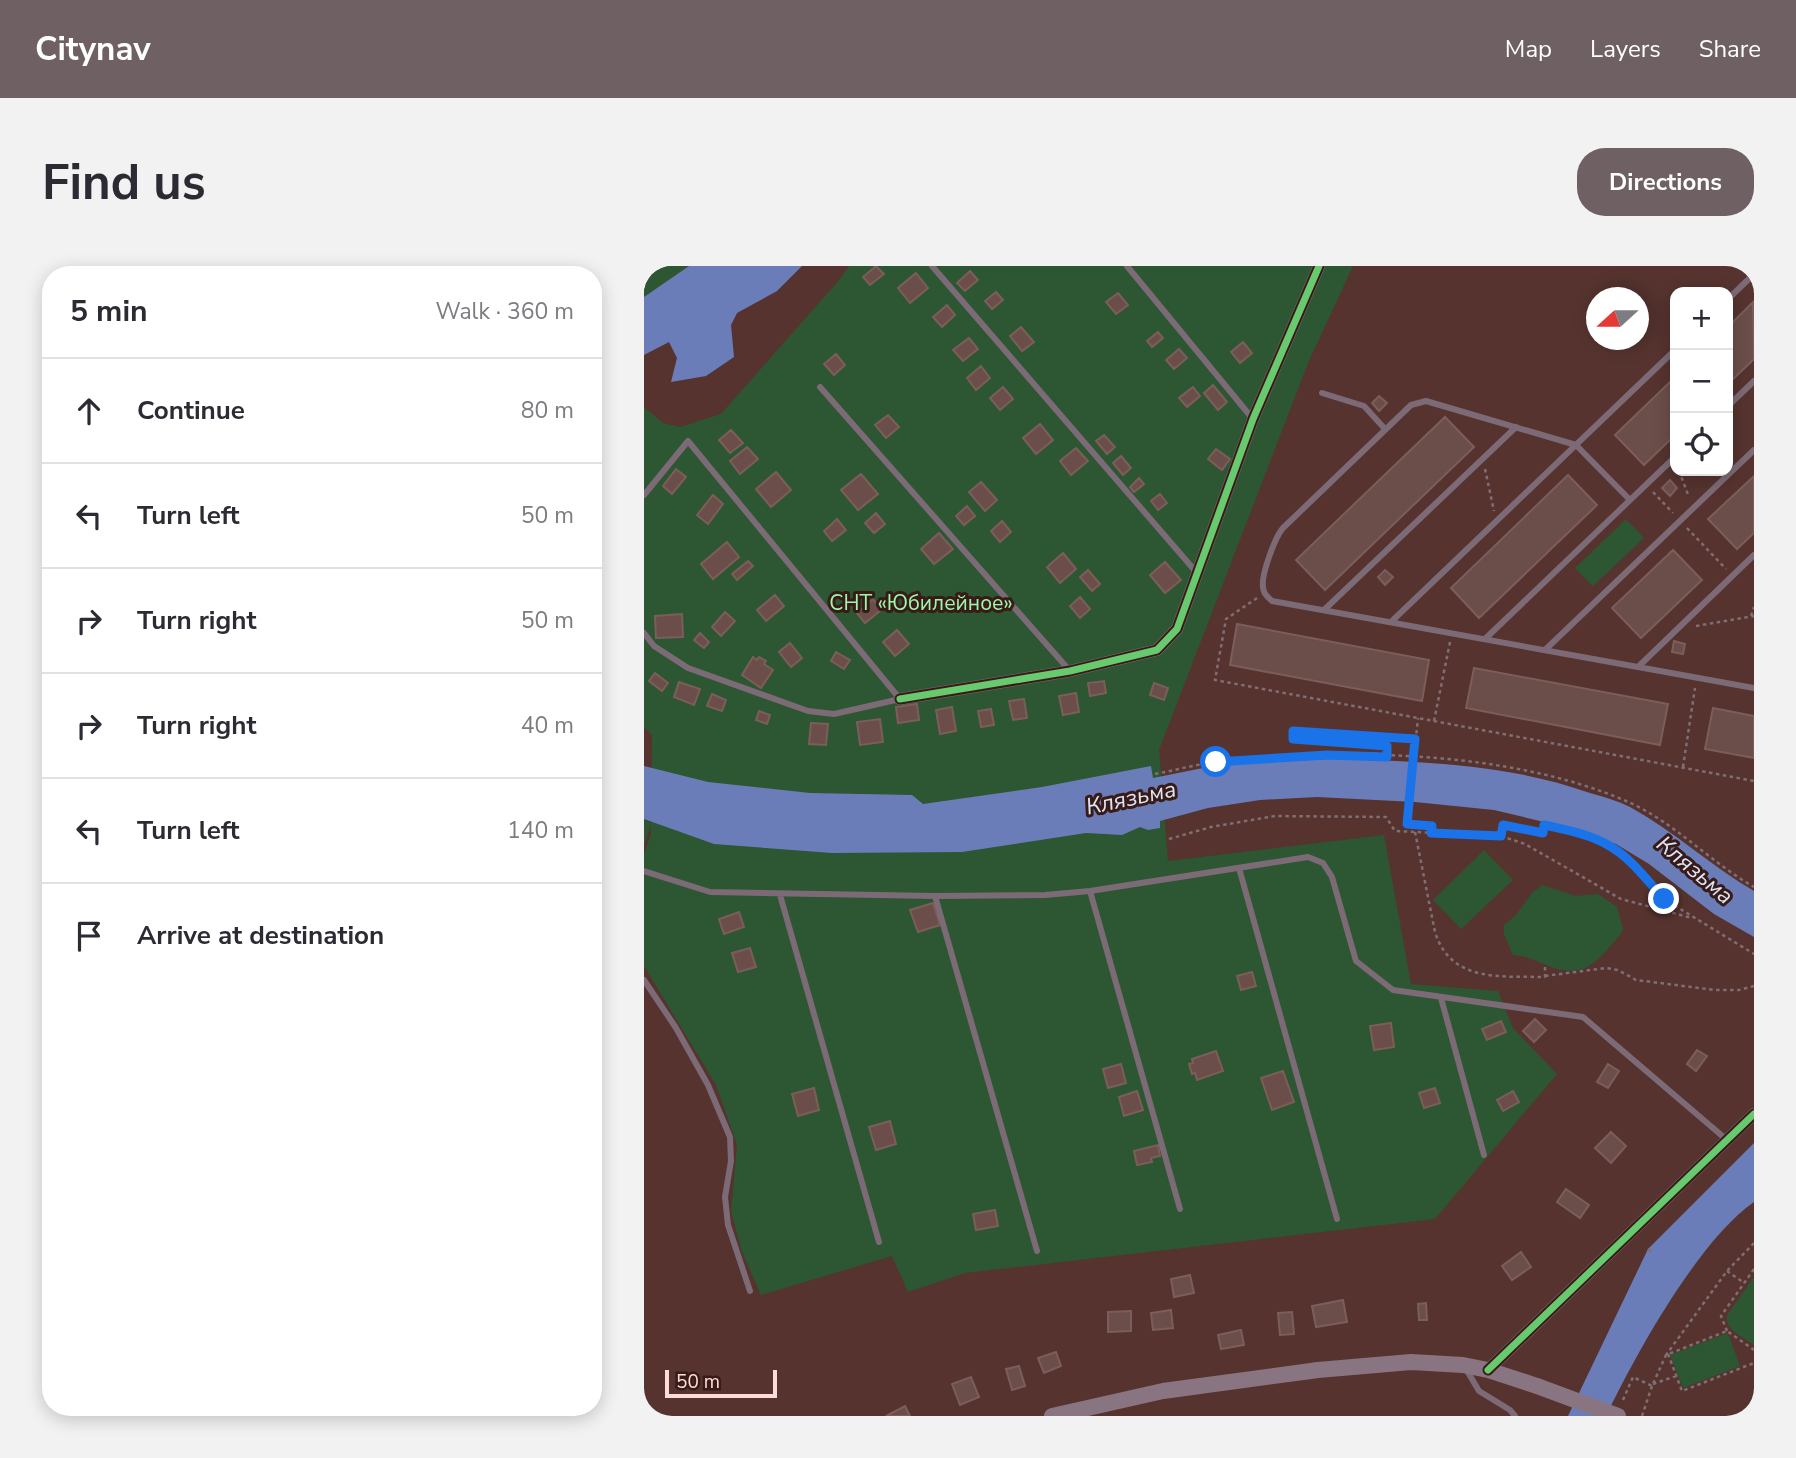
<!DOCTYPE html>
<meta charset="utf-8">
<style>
:root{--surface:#fff;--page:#f2f2f3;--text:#2b2b33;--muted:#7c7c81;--line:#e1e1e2;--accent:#6f6163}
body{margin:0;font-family:"Nunito Sans",sans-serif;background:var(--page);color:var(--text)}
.controls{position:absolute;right:21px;top:21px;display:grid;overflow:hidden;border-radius:14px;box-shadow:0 4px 18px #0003}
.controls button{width:63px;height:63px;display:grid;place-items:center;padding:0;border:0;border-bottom:2px solid var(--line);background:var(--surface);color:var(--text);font:35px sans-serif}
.compass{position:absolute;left:942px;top:21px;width:63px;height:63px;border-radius:50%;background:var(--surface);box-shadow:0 4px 18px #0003;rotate:249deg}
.scale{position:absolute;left:21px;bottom:18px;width:112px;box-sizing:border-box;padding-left:7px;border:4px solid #feddd8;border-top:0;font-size:19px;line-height:24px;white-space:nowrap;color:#feddd8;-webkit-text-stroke:5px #381b17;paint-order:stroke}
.stop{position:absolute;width:21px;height:21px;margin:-16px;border:5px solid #1a73e8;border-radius:50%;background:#fff}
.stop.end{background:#1a73e8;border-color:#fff;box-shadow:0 2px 7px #0008}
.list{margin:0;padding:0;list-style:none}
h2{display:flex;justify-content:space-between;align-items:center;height:91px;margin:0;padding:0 28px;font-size:30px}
h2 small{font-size:23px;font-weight:400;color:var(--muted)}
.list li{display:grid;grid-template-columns:46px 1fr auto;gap:21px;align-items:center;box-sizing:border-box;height:105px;padding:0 28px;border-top:2px solid var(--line)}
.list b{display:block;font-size:26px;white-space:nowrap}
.list em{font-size:23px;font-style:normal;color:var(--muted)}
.icon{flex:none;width:38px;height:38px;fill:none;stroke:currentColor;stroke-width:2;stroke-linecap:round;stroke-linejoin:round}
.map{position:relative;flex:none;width:1110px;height:1150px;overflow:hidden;border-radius:28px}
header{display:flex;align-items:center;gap:42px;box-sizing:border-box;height:98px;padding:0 35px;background:var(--accent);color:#fff}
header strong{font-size:33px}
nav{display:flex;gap:38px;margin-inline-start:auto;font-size:24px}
.intro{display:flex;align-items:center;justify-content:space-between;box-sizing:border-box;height:168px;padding:0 42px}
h1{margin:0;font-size:49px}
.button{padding:18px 32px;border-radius:28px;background:var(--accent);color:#fff;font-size:24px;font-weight:700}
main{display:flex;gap:42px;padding:0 42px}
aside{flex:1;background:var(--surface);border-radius:28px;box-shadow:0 4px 18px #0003}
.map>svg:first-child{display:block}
</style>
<header>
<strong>Citynav</strong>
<nav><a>Map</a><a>Layers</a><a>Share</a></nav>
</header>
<div class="intro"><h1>Find us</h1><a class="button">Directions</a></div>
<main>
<aside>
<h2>5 min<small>Walk · 360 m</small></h2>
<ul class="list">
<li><svg class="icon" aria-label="ahead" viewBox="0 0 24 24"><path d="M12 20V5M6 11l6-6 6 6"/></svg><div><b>Continue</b></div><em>80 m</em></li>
<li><svg class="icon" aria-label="left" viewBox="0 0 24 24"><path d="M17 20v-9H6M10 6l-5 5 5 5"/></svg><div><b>Turn left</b></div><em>50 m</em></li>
<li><svg class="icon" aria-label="right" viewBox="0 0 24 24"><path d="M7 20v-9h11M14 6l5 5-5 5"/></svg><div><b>Turn right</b></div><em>50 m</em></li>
<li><svg class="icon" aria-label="right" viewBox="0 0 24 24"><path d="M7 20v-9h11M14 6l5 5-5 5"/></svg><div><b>Turn right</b></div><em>40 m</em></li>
<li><svg class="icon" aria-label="left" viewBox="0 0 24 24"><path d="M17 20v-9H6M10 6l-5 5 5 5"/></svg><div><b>Turn left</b></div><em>140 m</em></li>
<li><svg class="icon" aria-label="arrive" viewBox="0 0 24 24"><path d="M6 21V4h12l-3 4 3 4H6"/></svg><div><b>Arrive at destination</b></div></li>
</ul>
</aside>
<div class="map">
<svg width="1110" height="1150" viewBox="0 0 1110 1150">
<rect width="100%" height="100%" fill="#56332f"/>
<!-- green -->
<path fill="#2d5632" d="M 0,0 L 45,0 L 0,31 Z
M 205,0 L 709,0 L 664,97 L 515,484 L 524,595 L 740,569 L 767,718 L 854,725 L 869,762 L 913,808 L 791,953 L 321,1007 L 264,1026 L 248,990 L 117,1029 L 98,986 L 87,945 L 93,879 L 72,819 L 0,700 L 0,588 L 7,568 L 7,559 L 0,579 L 0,553 L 7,557 L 8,469 L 0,461 L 0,141 L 19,157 L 36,161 L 77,148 L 196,13 Z
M 982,253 L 1000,272 L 949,320 L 931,302 Z
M 840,584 L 869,614 L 817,663 L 789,634 Z
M 898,619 L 932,630 L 954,628 L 973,641 L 979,663 L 977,668 C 954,693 943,715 905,700 C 889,694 888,691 869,689 L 860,668 L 860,659 L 872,649 L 888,627 Z
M 1110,1011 L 1110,1079 C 1099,1071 1080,1064 1083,1049 Z
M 1084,1067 L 1096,1100 L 1039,1122 L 1026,1089 Z"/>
<!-- water -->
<path fill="#6b7db9" d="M 45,0 L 158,0 L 133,25 L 93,47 L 87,59 L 90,91 L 62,110 L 27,116 L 33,92 L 25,76 L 0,89 L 0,31 Z
M 683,493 C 772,495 862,497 946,527 C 960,531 974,535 986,541 C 1030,565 1067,600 1110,625 L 1110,671 L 1070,648 L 1005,598 L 972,578 L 930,563 L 850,544 L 771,536 L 673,531 L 616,534 L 564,542 L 516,555 L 516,562 L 504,564 L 496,561 L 478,569 L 442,567 L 318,586 L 188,587 L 70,578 L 0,553 L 0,500 L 64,516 L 166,527 L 268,529 L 279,538 L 398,521 L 507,500 L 509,512 L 574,499 Z
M 1110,877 L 1110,936 C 1054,975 992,1088 962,1150 L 924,1150 L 1004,983 Z"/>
<!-- building -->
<path fill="#6b4e4a" stroke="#7b5e5a" stroke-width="2" d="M 232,0 L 240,8 L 226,19 L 219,11 Z
M 326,5 L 334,14 L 321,25 L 313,17 Z
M 272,7 L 284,22 L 266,37 L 254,22 Z
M 352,26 L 359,34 L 348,43 L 341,35 Z
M 474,27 L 484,39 L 472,48 L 462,36 Z
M 1109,36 L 1110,93 L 1084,118 L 1084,61 Z
M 303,39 L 311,49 L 298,61 L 289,51 Z
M 377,61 L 390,76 L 378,85 L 366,70 Z
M 514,66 L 519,72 L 508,81 L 503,75 Z
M 325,72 L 334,83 L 319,95 L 309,84 Z
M 599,76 L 608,87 L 596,97 L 587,86 Z
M 535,83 L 543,92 L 530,103 L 522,94 Z
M 192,88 L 201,99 L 190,109 L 180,98 Z
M 337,100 L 346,112 L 332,124 L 323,112 Z
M 1031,111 L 1031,169 L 1000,199 L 971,169 Z
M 569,119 L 583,136 L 574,144 L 560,127 Z
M 359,121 L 369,133 L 356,144 L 346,132 Z
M 549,121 L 556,130 L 543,141 L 535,132 Z
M 735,130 L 743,137 L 735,145 L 728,137 Z
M 244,149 L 255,161 L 242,172 L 231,159 Z
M 801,151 L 830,181 L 681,324 L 652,294 Z
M 396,158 L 409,174 L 392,188 L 379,172 Z
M 87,164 L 99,177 L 86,187 L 75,174 Z
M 460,169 L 471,181 L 463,188 L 452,175 Z
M 103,181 L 114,193 L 96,208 L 86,195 Z
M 432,182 L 444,195 L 427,209 L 416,195 Z
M 572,183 L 586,193 L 578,204 L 564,193 Z
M 477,190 L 487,202 L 479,209 L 469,197 Z
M 32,203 L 42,211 L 28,228 L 19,220 Z
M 132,206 L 147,224 L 127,241 L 112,223 Z
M 217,208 L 234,228 L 214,244 L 197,224 Z
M 924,209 L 953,239 L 835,352 L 807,322 Z
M 1110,210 L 1110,267 L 1093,283 L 1064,253 Z
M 495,212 L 500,218 L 490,226 L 486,221 Z
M 1026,214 L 1033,222 L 1026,230 L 1018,222 Z
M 337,216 L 353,234 L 341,245 L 325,226 Z
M 516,228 L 523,237 L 514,244 L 507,235 Z
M 69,229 L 79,238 L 64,258 L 53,249 Z
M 323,240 L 331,250 L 320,259 L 312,250 Z
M 232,247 L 241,258 L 230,267 L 221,257 Z
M 193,253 L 202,264 L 188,275 L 180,265 Z
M 358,255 L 367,266 L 356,276 L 347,265 Z
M 295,267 L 309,283 L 290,298 L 277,283 Z
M 83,276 L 95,291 L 69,313 L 57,298 Z
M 1029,284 L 1058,314 L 997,372 L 968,342 Z
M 419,287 L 432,303 L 416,317 L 403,301 Z
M 104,295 L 109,300 L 93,314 L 88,308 Z
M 521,296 L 537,314 L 521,327 L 506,309 Z
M 444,304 L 456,318 L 448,325 L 436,311 Z
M 741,304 L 749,311 L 741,319 L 734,311 Z
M 131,329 L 140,340 L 122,355 L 113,344 Z
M 436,331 L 446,343 L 436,352 L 426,340 Z
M 229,333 L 237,344 L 221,357 L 213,347 Z
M 81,346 L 91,355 L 77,370 L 68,361 Z
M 38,348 L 39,371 L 12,372 L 11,350 Z
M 593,358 L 785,394 L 778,435 L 586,399 Z
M 253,364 L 265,378 L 251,390 L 239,376 Z
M 56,367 L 65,376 L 60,382 L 50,374 Z
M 1030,375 L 1041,378 L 1039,388 L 1028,386 Z
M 146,377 L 158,392 L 147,401 L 135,386 Z
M 192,386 L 206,394 L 200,403 L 187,395 Z
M 109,391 L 113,394 L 115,391 L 122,395 L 120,398 L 129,404 L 117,422 L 98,409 Z
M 830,402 L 1024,438 L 1016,479 L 822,442 Z
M 11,407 L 24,417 L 18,425 L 5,415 Z
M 460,415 L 462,427 L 446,430 L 444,417 Z
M 35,416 L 56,423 L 50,439 L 30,431 Z
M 510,417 L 524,422 L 520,434 L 506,429 Z
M 432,427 L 435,446 L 419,449 L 415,430 Z
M 68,428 L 82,434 L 78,445 L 63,440 Z
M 380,433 L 383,452 L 369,454 L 365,435 Z
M 273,438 L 275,454 L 254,457 L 252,441 Z
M 308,441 L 312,465 L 296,468 L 292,444 Z
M 1069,442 L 1110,450 L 1110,492 L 1061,483 Z
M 347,443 L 350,459 L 337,461 L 334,445 Z
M 115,445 L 126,449 L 123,458 L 112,454 Z
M 236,453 L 239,476 L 216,479 L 213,456 Z
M 167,457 L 184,458 L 182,479 L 165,478 Z
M 289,637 L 296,659 L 274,666 L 266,644 Z
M 95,646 L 100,661 L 80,668 L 75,653 Z
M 106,682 L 112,701 L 94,706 L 88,687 Z
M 608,706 L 612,720 L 597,724 L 593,710 Z
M 891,753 L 902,764 L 890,776 L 879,765 Z
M 857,755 L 862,766 L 843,774 L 838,763 Z
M 747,757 L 750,781 L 730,784 L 726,760 Z
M 1053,784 L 1063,790 L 1052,805 L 1043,798 Z
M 572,785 L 579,805 L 553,814 L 551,807 L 548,808 L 545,798 L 549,797 L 548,793 Z
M 477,798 L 482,817 L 464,822 L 459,803 Z
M 964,798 L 975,805 L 964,822 L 953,816 Z
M 639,805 L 650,836 L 628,844 L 617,812 Z
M 170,822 L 175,844 L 154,850 L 148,828 Z
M 791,822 L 796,837 L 780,842 L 775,827 Z
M 493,825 L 499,844 L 480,850 L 475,831 Z
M 869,825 L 875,836 L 859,845 L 853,834 Z
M 246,855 L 252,878 L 232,884 L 225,861 Z
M 967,866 L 982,880 L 967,897 L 951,882 Z
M 514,879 L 516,890 L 507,892 L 508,896 L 493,899 L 490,885 Z
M 922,923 L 945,939 L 936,952 L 913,936 Z
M 351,944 L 354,960 L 332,964 L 329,948 Z
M 877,986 L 887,1001 L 868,1014 L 858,1000 Z
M 546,1009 L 550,1027 L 530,1031 L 527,1013 Z
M 699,1034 L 703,1056 L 672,1061 L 668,1040 Z
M 782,1037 L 783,1054 L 775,1054 L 774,1038 Z
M 527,1044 L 529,1062 L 509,1064 L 507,1047 Z
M 487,1045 L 487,1065 L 464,1066 L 464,1046 Z
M 648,1046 L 650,1068 L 636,1069 L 634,1047 Z
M 597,1064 L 600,1079 L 577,1083 L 574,1069 Z
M 412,1086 L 417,1100 L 400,1107 L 394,1092 Z
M 375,1100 L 381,1120 L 368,1124 L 362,1103 Z
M 327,1111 L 335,1131 L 316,1139 L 308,1118 Z
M 261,1140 L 266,1150 L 242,1150 Z"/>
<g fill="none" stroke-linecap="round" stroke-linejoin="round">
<!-- path -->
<path stroke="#806e73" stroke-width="2.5" stroke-dasharray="3.5 3.5" stroke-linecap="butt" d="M 841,203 L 850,245
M 1035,205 L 1045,231
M 1009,226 L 1029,247
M 1043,262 L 1082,303
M 613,332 L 582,353 L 571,414 L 1110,515
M 1107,350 L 1110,341
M 1052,360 L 1110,350
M 790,455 L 806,376
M 743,491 L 743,479 L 649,473 L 649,465 L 771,473
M 1039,501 L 1051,422
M 511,508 C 532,504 553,498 574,496 C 701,482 864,484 982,535 C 1029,555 1066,596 1110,621
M 763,558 L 788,560 L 787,567
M 771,566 L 791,666 C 807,717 857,710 901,711 L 901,699
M 857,570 L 881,578 L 977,633 L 1048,652
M 525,573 L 567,561 L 631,550 L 742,551 L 751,565 L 857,570 L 859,559 L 899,567 L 900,559 L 935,568 L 966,580 L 984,594 L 1020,633 L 1110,688
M 901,710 L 962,702 L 974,704 L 992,714 L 1071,724 L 1095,724 L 1110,720
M 1110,977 L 1083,1005 L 1022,1089 L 1083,1065 L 1110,1084
M 1004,983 L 1009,987
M 1083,1005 L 1100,1017
M 1083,1065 L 1077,1050 L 1110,1003
M 1024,1088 L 1038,1125 L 1110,1097
M 1009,1118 L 1032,1110
M 979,1134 L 989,1111 L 1008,1120 L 1022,1089
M 998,1150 L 1008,1120"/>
<!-- lane -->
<path stroke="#7c6b76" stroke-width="6" d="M 288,0 L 553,307
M 483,0 L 608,152
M 1084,33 L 1110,8
M 176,121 L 426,405
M 678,127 L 720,140 L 741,163
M 1084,140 L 1110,115
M 0,229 L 44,175 L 256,433 L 190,448 L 164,445 L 44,402 L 10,380 L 0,367
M 986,234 L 932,179 L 782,135 L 767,139 L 639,262 C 631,271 617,309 619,321 C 619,327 623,331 628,335 L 994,401 L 1110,289
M 680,344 L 872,161
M 747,356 L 1031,84
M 841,373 L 1031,191
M 901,384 L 1110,184
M 994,401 L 1110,422
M 595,602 L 693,953
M 0,605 L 66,626 L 291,630 L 401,629 L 446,625 L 664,591 L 679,597 L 688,611 L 712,695 L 749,724 L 939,751 L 1083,874
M 446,625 L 536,943
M 136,629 L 235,976
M 291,630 L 393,985
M 0,714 L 32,762 L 64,819 L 86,871 L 87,895 L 81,931 L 84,959 L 106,1025
M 797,732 L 840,889
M 822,1103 L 835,1125 L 866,1144 L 871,1150"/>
<!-- street -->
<path stroke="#7c6b76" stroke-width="12" d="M 256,433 L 426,405 L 513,384 L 533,363 L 609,153 L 675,0
M 844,1104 L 1110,848"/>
<!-- secondary -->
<path stroke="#897582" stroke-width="16" d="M 408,1150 L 519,1125 L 674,1104 L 767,1096 L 819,1099 L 844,1104 L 893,1120"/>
<!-- path-bridge -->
<path stroke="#806e73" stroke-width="2.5" stroke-dasharray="3.5 3.5" stroke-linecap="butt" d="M 763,558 L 774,452"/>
<!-- secondary-bridge -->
<path stroke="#897582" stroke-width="16" d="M 893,1120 L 974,1150"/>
<defs>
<path id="cycleway" d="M 256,433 L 426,405 L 513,384 L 533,363 L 609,153 L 675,0
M 844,1104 L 1110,848"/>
</defs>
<!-- cycleway casing -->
<use href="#cycleway" stroke="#381b17" stroke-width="11"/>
<!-- cycleway -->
<use href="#cycleway" stroke="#67ca6e" stroke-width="7"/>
</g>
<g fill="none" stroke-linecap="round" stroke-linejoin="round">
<!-- route -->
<path stroke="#1a73e8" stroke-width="9" d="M 572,496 L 683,489 L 743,491 L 743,480 L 649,473 L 649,465 L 771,473 L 763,558 L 788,560 L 787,567 L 857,570 L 859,559 L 899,567 L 900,559 C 922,564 945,568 964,579 C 986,591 1003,614 1020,633"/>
</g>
<g text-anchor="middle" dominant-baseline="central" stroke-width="6" stroke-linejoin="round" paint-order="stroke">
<!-- park labels -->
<g font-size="21" fill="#9cf7ab" stroke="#381b17">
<text x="277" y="337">СНТ «Юбилейное»</text>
</g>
<!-- water labels -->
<g font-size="23" font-style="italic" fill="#dce4f7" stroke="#381b17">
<text transform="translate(487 532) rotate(-12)">Клязьма</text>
<text transform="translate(1051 604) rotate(40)">Клязьма</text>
</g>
</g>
</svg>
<div class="controls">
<button>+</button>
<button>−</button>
<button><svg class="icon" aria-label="locate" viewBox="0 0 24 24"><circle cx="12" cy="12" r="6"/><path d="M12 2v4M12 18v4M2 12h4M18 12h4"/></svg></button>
</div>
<svg class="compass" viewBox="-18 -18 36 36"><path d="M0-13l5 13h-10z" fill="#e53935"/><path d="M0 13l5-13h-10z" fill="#7c7c81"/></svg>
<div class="scale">50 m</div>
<div class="stop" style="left:572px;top:496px"></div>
<div class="stop end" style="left:1020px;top:633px"></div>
</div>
</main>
